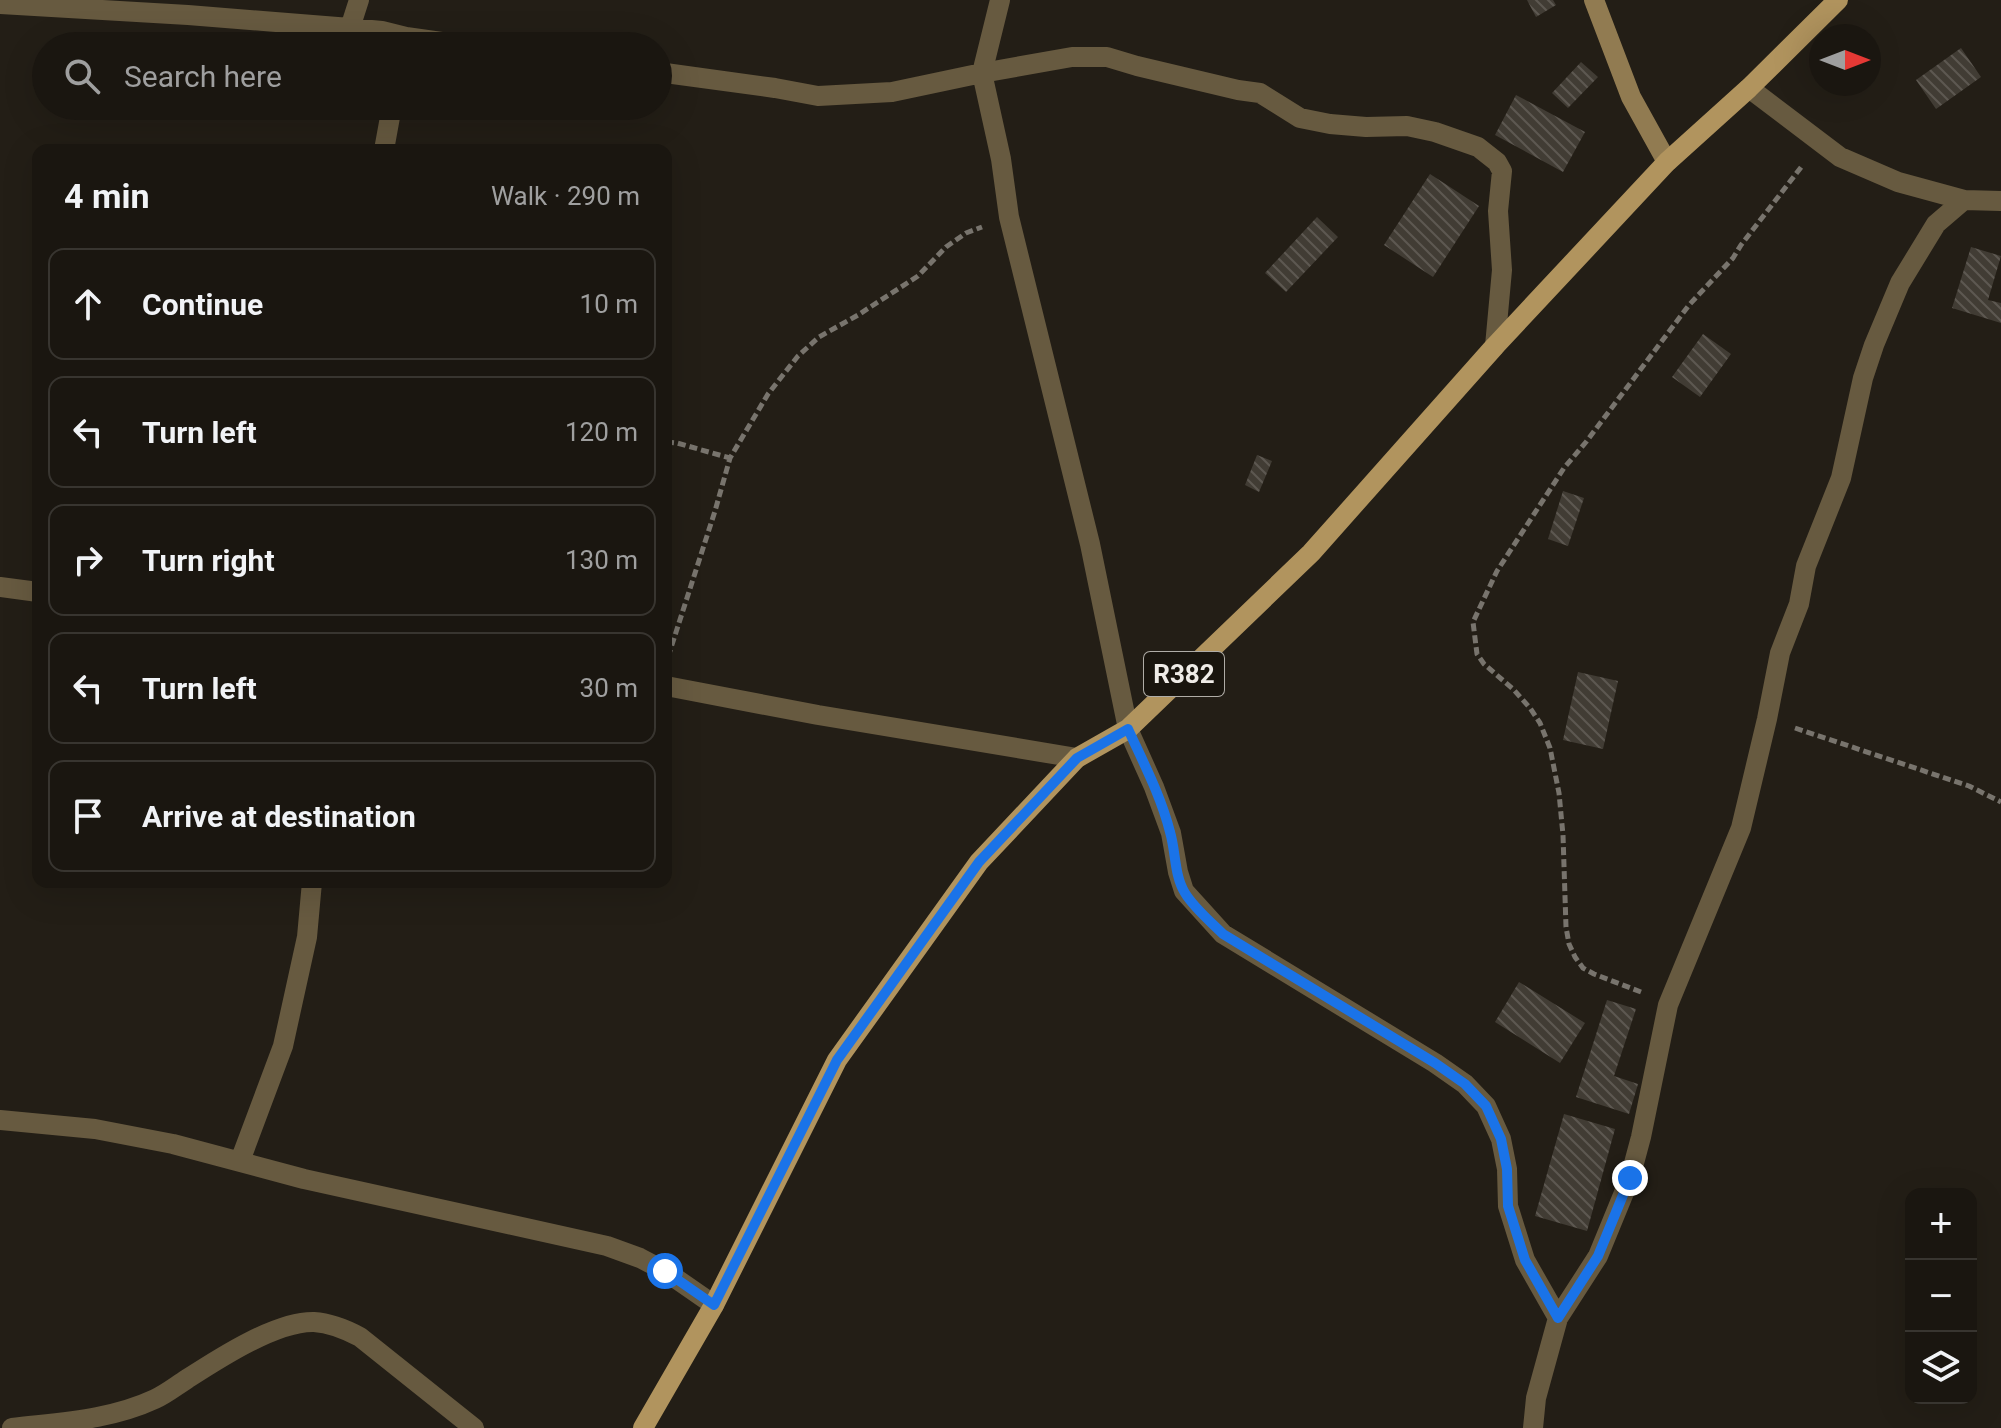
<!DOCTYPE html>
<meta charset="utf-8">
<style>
:root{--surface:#1a1610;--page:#231f19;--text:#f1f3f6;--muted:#9f9f9f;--line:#383530}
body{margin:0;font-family:Roboto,sans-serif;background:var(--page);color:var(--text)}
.controls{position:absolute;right:24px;bottom:24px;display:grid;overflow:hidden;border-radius:16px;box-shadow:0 8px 32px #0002}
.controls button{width:72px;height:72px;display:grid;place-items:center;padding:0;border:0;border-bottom:2px solid var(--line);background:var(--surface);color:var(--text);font:40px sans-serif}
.compass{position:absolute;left:1809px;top:24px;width:72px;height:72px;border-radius:50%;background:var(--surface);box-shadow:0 8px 32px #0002;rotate:90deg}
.stop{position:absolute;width:24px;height:24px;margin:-18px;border:6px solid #1a73e8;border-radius:50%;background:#fff}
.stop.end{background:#1a73e8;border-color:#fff;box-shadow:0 2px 8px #0008}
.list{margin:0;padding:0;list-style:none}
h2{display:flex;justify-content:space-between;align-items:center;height:104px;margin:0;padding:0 32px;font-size:34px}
h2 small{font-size:26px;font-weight:400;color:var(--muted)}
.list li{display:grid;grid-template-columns:52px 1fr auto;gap:24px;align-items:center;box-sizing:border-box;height:112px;margin:0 16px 16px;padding:0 16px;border:2px solid var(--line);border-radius:16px}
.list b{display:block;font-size:30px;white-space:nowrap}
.list em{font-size:26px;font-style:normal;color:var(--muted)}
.icon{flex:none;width:44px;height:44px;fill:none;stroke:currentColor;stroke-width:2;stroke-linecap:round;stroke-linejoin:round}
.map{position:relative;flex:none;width:2001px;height:1428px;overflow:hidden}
.search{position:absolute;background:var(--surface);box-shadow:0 8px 32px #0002;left:32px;top:32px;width:640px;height:88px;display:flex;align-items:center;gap:20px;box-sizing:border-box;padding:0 28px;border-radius:44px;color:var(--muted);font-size:30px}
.panel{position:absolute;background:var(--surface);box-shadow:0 8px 32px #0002;left:32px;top:144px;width:640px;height:744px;border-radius:16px}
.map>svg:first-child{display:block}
</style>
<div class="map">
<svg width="2001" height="1428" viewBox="0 0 2001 1428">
<defs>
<pattern id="building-back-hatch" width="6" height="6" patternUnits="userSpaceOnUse" patternTransform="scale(2)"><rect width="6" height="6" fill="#413c34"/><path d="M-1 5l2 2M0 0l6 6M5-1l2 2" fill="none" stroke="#5d5851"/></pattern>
</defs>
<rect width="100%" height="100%" fill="#231e16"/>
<!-- building -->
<path fill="url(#building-back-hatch)" d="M 1527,0 L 1553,0 L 1556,5 L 1536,17 Z
M 1961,48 L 1981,77 L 1936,109 L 1916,80 Z
M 1581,62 L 1598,77 L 1568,108 L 1552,93 Z
M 1516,95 L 1585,132 L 1563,172 L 1495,135 Z
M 1430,174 L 1479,206 L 1433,277 L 1384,245 Z
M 1317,217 L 1338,237 L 1286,292 L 1265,273 Z
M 1971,247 L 2001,256 L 1988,300 L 2001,303 L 2001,323 L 1952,308 Z
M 1703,334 L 1731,354 L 1700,397 L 1672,377 Z
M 1257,455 L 1272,461 L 1259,492 L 1245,485 Z
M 1563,491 L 1584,498 L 1568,546 L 1548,539 Z
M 1578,672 L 1618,681 L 1603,749 L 1563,740 Z
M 1519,982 L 1585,1023 L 1560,1063 L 1495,1022 Z
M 1607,1000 L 1636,1009 L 1614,1076 L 1638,1084 L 1629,1114 L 1576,1097 Z
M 1564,1114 L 1615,1129 L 1587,1231 L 1535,1216 Z"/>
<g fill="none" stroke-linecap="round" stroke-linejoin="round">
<!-- path -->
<path stroke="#78746d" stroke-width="5" stroke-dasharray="8 4" stroke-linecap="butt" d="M 666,442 L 677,443 L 730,458
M 668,657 L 715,511 L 730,458 L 768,394 L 798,356 L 819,337 L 858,315 L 918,276 L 946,247 L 966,233 L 982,227
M 1795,728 L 1969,786 L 2001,802
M 1641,992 L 1594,974 L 1583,968 L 1575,957 L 1569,944 L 1566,927 L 1563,835 L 1559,793 L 1550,748 L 1540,723 L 1530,708 L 1513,689 L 1484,664 L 1477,654 L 1473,622 L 1497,571 L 1564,468 L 1586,442 L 1689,305 L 1733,258 L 1741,245 L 1802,166"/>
<!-- street -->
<path stroke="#675a40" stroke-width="20" d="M 1000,0 L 982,73 L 1001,159 L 1009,217 L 1090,544 L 1128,729 L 1154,787 L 1171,833 L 1178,872 L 1184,891 L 1223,934 L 1435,1063 L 1465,1084 L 1486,1106 L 1501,1139 L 1507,1169 L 1508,1206 L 1525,1260 L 1558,1318
M 0,4 L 188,15 L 350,28 L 382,31 L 406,37 L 470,46
M 350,28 L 359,0
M 658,72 L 775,88 L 818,96 L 892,92 L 982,73 L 1072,57 L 1107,57 L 1137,66 L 1238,90 L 1260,93 L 1300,118 L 1330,124 L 1366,127 L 1407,126 L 1435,132 L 1478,147 L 1497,162 L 1502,171 L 1498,211 L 1502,270 L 1495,346
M 1749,88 L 1840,157 L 1898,182 L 1964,200 L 2001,201
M 384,150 L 392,106
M 0,587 L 38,592
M 666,686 L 818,715 L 1077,758
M 0,1120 L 95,1129 L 173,1144 L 304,1179 L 607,1246 L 640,1258 L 665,1271 L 714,1305
M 240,1161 L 283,1046 L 307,937 L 312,882
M 12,1428 C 61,1422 110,1420 155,1399 C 166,1394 176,1386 187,1379 C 218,1359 276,1321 314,1322 C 331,1323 345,1329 360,1337 L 474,1428
M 1533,1428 L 1536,1398 L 1558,1318 L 1598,1256 L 1630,1178 L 1641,1137 L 1668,1005 L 1741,828 L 1767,719 L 1780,653 L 1799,604 L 1806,566 L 1841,478 L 1863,378 L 1874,345 L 1900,283 L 1936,224 L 1964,200"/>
<!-- secondary -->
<path stroke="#917b51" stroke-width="20" d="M 1594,0 L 1631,97 L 1667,162"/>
<!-- primary -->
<path stroke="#b1945e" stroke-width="20" d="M 643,1428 L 714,1305 L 837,1060 L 979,862 L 1077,758 L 1128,729 L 1311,553 L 1495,346 L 1667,162 L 1749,88 L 1838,0"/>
</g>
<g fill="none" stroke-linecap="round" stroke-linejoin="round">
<!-- route -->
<path stroke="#1a73e8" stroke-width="10" d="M 665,1271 L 714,1305 L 837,1060 L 979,862 L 1077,758 L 1128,729 C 1143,762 1161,796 1170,832 C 1176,852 1174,875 1185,893 C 1194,908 1210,921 1223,934 L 1435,1063 L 1465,1084 L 1486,1106 L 1501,1139 L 1507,1169 L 1508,1206 L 1525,1260 L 1558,1318 L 1598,1256 L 1630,1178"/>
</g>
<g text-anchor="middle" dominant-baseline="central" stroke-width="7" stroke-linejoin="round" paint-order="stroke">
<!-- shield labels -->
<rect fill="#19150e" stroke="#afaca6" stroke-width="2" x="1144" y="652" width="80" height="44" rx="6"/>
<g font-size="26" font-weight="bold" fill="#efece7">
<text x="1184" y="674">R382</text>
</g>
</g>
</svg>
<div class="controls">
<button>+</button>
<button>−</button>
<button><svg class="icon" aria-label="layers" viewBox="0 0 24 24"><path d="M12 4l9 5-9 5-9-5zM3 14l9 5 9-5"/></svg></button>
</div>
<svg class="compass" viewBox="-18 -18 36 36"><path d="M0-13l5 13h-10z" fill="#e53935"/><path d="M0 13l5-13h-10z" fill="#9f9f9f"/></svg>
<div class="stop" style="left:665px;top:1271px"></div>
<div class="stop end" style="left:1630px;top:1178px"></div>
<div class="search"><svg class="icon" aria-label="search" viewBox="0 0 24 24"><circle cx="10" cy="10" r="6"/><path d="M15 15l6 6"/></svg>Search here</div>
<section class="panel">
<h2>4 min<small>Walk · 290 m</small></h2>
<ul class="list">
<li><svg class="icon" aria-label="ahead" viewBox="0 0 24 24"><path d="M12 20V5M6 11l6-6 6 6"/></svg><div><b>Continue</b></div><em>10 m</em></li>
<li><svg class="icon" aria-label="left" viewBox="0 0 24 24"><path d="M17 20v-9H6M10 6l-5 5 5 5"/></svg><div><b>Turn left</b></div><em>120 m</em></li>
<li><svg class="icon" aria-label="right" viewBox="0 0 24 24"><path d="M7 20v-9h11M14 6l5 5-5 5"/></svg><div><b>Turn right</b></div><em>130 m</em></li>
<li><svg class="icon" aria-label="left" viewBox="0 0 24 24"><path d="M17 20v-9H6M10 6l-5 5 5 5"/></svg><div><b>Turn left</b></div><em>30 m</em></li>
<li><svg class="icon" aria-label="arrive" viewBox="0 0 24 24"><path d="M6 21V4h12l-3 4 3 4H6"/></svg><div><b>Arrive at destination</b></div></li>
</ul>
</section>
</div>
